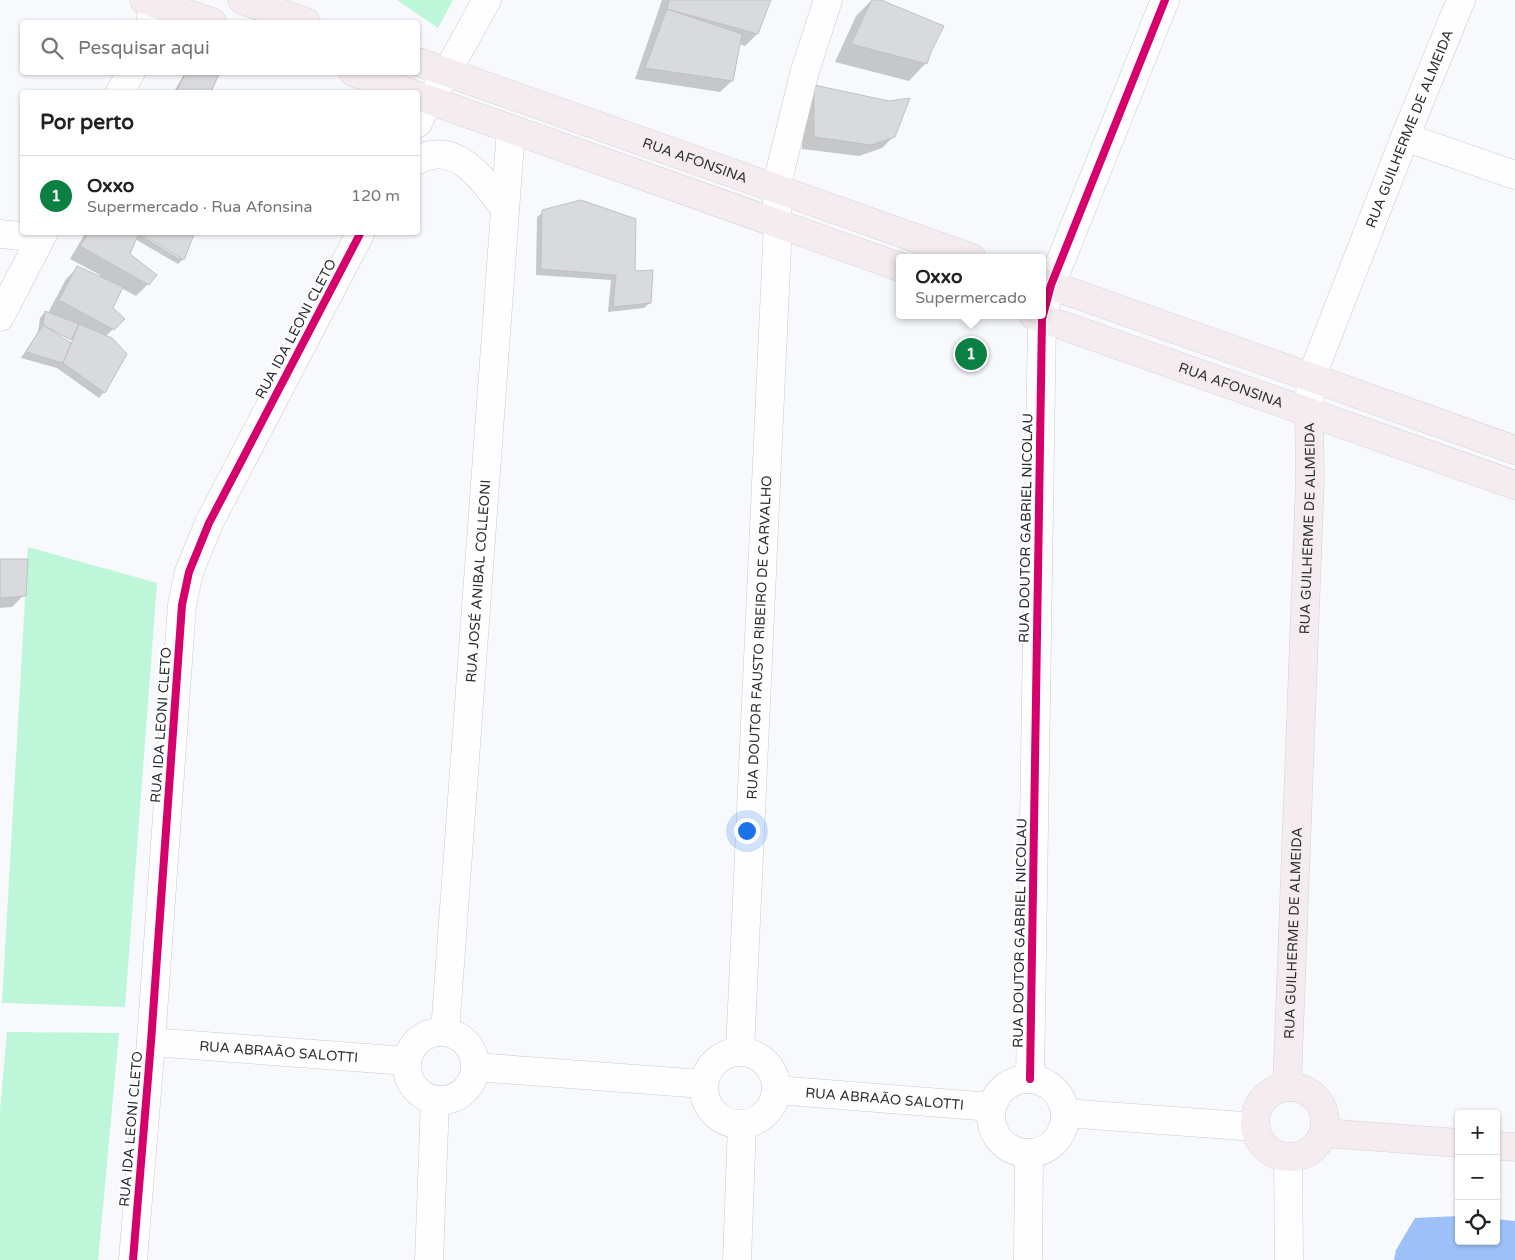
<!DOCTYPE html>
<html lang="pt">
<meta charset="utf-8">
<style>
:root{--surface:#fff;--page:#f2f2f2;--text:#222;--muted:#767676;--line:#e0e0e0;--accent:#0b8043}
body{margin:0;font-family:"Varela Round",sans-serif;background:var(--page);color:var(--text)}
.controls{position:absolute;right:15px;bottom:15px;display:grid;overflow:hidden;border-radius:5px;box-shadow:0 1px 4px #0004}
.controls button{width:45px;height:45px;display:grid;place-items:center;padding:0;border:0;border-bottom:1px solid var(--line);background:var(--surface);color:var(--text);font:25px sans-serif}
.you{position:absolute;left:746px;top:830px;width:18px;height:18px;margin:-12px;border:4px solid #fff;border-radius:50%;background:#1a73e8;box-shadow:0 0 0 8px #1a73e833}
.badge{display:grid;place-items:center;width:32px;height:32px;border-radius:50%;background:var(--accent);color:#fff;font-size:16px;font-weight:700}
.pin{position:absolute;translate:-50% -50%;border:2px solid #fff;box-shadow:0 1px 5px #0006}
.popup{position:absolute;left:896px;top:254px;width:150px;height:65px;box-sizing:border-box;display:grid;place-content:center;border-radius:5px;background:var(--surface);filter:drop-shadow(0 1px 4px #0005);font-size:16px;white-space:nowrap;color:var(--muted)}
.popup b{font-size:19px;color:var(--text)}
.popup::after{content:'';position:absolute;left:50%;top:100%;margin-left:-10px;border:10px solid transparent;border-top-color:var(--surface)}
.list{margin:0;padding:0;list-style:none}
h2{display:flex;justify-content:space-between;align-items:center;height:65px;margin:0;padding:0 20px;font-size:21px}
h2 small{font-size:16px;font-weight:400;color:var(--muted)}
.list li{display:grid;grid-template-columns:32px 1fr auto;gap:15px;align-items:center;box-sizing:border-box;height:80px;padding:0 20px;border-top:1px solid var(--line)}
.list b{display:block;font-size:19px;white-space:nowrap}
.list p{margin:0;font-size:16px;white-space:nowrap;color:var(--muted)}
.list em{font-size:16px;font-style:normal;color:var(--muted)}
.icon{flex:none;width:28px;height:28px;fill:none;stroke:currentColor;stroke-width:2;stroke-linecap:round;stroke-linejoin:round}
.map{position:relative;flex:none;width:1515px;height:1260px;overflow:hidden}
.search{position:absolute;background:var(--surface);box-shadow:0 1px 4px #0004;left:20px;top:20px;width:400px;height:55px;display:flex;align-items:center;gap:12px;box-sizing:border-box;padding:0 18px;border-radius:5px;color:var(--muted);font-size:19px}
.panel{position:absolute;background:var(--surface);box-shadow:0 1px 4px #0004;left:20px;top:90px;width:400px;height:145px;border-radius:5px}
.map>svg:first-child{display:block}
</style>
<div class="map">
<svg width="1515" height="1260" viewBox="0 0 1515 1260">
<rect width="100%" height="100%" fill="#f7f9fc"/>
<!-- green -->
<path fill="#bdf6d9" d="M 397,0 L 453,0 L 438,28 Z
M 28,547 L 157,583 L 125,1007 L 2,1003 Z
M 7,1032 L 119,1033 L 98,1260 L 0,1260 L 0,1111 Z"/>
<!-- water -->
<path fill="#9cc0f7" d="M 1459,1216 L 1459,1241 L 1496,1241 L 1496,1219 L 1515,1221 L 1515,1260 L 1394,1260 L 1396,1250 L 1415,1218 Z"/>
<!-- shadow -->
<path fill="#0003" fill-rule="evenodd" d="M 662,0 L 769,0 L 757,34 L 745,46 L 739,44 L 732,81 L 720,92 L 635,79 Z
M 872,0 L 878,0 L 930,52 L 926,63 L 909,81 L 835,62 L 856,16 Z
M 185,72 L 219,72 L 210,92 L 174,92 Z
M 814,87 L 894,136 L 882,148 L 859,156 L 802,149 L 803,98 Z
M 543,212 L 634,272 L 650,303 L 644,308 L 608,312 L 611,280 L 536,275 L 537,217 Z
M 86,232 L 137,232 L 179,258 L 180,256 L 183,259 L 178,264 L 135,239 L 129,254 L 148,284 L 136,296 L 121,288 L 112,308 L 123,319 L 106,336 L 104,392 L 99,398 L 57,368 L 21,358 L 38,332 L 40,318 L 45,312 L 48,313 L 66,279 L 78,267 L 99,277 L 100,275 L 70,259 ZM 47,327 L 74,340 L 72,344 L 46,329 Z
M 0,561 L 24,595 L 12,607 L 0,608 Z"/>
<!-- building -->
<path fill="#d9dadd" stroke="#c1c1c4" d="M 669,0 L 771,0 L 758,34 L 667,9 Z
M 872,0 L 881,0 L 944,26 L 931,52 L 927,64 L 851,44 Z
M 667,9 L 742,34 L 733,81 L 645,68 Z
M 186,72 L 220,72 L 211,92 L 176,92 Z
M 814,85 L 889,101 L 910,98 L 895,137 L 871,145 L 814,137 Z
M 581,200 L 636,219 L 635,271 L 653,270 L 651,303 L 613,307 L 616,275 L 541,269 L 542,210 Z
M 89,232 L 139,233 L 130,254 L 157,275 L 149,285 L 80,246 Z
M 139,232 L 195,232 L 184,260 Z
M 77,266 L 123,287 L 113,308 L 125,319 L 114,330 L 59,300 Z
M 45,311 L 79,324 L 71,340 L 43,325 Z
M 79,324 L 112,338 L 127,354 L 105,393 L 63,363 Z
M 43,325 L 71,343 L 63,363 L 26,352 Z
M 0,559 L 28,559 L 26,596 L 0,598 Z"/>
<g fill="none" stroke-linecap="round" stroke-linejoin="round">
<defs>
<g id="minor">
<path d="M 151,22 L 152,0"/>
<path d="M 120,92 L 131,72"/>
<path d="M 1405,137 L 1515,175"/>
<path d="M 0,234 L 41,238"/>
<path d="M 0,317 L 44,232"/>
<path id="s1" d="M 1309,412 L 1311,378 L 1405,137 L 1461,0"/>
<circle cx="441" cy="1066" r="34"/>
<path id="s2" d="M 445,1032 L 511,129"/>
<path id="s3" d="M 151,1042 L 407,1061"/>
<path id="s4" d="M 740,1051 L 778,223 L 776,188 L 804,74 L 828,0"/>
<circle cx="740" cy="1088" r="36"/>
<path d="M 475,1067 L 703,1084"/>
<path d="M 1030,1079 L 1042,319 L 1051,285 L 1165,0"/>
<circle cx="1028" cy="1116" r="37"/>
<path id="s5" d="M 776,1090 L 992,1107"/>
<path d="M 1065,1113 L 1256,1127"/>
<path d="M 1288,1157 L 1289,1260"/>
<path d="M 429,1260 L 435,1100"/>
<path d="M 737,1260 L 742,1125"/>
<path d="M 1028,1260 L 1029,1153"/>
</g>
<path id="tertiary" d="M 418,123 L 429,100 L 447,72 L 487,0
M 418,160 C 457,139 485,182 505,209
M 133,1260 L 151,1042 L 182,605 L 189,572 L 209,523 L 361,232"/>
<g id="primary">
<path d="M 144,0 L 212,22"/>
<path d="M 242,0 L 306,22"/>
<path id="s6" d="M 418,62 L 972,258"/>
<path d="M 353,72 L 409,92"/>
<path d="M 418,96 L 900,267"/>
<path d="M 1042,282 L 1515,450"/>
<path id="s7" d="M 1033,315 L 1515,485"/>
<path id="s8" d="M 1287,1087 L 1310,479 L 1309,412"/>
<circle cx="1290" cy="1122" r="35"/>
<path d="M 1324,1133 L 1459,1143"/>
<path d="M 1496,1146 L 1515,1147"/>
</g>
</defs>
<!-- minor casing -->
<use href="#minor" stroke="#cacccf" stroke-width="29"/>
<!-- tertiary casing -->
<use href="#tertiary" stroke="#cacccf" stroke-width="29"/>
<!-- primary casing -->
<use href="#primary" stroke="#d2d3d6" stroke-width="29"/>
<!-- minor -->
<use href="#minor" stroke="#fefeff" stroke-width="28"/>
<!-- tertiary -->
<use href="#tertiary" stroke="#fefeff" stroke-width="28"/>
<!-- primary -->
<use href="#primary" stroke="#f5ecf0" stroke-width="28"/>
<defs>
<path id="cycleway" d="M 1030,1079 L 1042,319 L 1051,285 L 1165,0
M 133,1260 L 151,1042 L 182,605 L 189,572 L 209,523 L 361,232"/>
</defs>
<!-- cycleway casing -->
<use href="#cycleway" stroke="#fff" stroke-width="11"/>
<!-- cycleway -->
<use href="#cycleway" stroke="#d6006c" stroke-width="8"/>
</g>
<g text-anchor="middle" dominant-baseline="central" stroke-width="4" stroke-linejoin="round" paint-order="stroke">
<!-- street labels -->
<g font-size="14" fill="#2e3034" stroke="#fff">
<text stroke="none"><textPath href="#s1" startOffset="302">RUA GUILHERME DE ALMEIDA</textPath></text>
<text stroke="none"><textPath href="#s6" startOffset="294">RUA AFONSINA</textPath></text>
<text transform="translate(296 329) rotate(-62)">RUA IDA LEONI CLETO</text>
<text stroke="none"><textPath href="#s7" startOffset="210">RUA AFONSINA</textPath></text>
<text transform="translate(1026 528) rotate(-89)">RUA DOUTOR GABRIEL NICOLAU</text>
<text stroke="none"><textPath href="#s8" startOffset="559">RUA GUILHERME DE ALMEIDA</textPath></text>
<text stroke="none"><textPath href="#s2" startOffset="452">RUA JOSÉ ANIBAL COLLEONI</textPath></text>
<text stroke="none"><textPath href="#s4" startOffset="414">RUA DOUTOR FAUSTO RIBEIRO DE CARVALHO</textPath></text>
<text transform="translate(161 725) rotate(-86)">RUA IDA LEONI CLETO</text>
<text transform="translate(1020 933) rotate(-89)">RUA DOUTOR GABRIEL NICOLAU</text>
<text stroke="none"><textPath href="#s8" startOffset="154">RUA GUILHERME DE ALMEIDA</textPath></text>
<text stroke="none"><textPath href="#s3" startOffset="128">RUA ABRAÃO SALOTTI</textPath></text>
<text stroke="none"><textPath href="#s5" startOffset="109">RUA ABRAÃO SALOTTI</textPath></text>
<text transform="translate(131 1129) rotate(-85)">RUA IDA LEONI CLETO</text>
</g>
</g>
</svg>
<div class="controls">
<button>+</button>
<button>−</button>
<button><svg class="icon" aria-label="locate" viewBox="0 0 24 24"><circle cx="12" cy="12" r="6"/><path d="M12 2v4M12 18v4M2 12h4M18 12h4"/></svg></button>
</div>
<div class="you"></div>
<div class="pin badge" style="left:971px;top:354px">1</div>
<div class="popup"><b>Oxxo</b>Supermercado</div>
<div class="search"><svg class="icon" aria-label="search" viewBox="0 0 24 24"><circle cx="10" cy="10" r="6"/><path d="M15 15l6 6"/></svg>Pesquisar aqui</div>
<section class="panel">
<h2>Por perto<small></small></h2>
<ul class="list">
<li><span class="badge">1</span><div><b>Oxxo</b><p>Supermercado · Rua Afonsina</p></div><em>120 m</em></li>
</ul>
</section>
</div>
